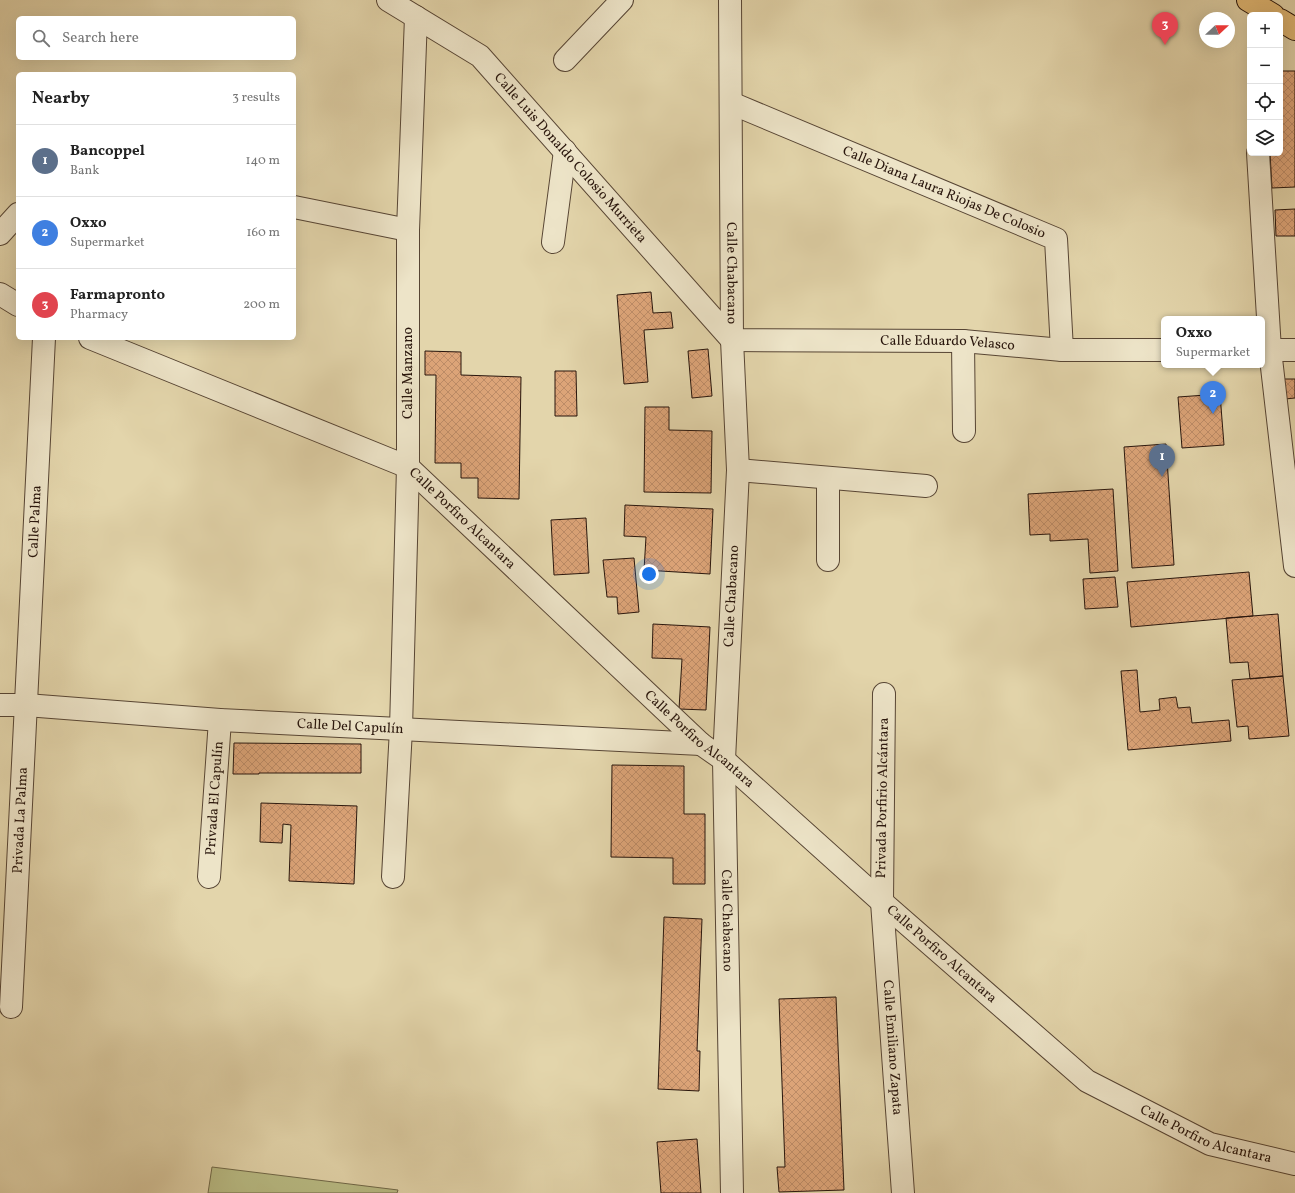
<!DOCTYPE html>
<meta charset="utf-8">
<style>
:root{--surface:#fff;--page:#f6f6f6;--text:#222;--muted:#767676;--line:#e0e0e0;--accent:#b45309}
body{margin:0;font-family:Vollkorn,serif;background:var(--page);color:var(--text)}
.controls{position:absolute;right:12px;top:12px;display:grid;overflow:hidden;border-radius:6px;box-shadow:0 4px 16px #0002}
.controls button{width:36px;height:36px;display:grid;place-items:center;padding:0;border:0;border-bottom:1px solid var(--line);background:var(--surface);color:var(--text);font:20px sans-serif}
.compass{position:absolute;left:1199px;top:12px;width:36px;height:36px;border-radius:50%;background:var(--surface);box-shadow:0 4px 16px #0002;rotate:68deg}
.you{position:absolute;left:649px;top:574px;width:14px;height:14px;margin:-10px;border:3px solid #fff;border-radius:50%;background:#1a73e8;box-shadow:0 0 0 6px #1a73e833}
.badge{display:grid;place-items:center;width:26px;height:26px;border-radius:50%;background:var(--accent);color:#fff;font-size:13px;font-weight:700}
.pin{position:absolute;translate:-50% -33px;filter:drop-shadow(0 1px 2px #0008)}
.pin::after{content:'';position:absolute;top:21px;width:14px;height:12px;background:inherit;clip-path:polygon(0 0,100% 0,50% 100%)}
.popup{position:absolute;left:1161px;top:316px;width:104px;height:52px;box-sizing:border-box;display:grid;place-content:center;border-radius:6px;background:var(--surface);filter:drop-shadow(0 1px 3px #0005);font-size:13px;white-space:nowrap;color:var(--muted)}
.popup b{font-size:15px;color:var(--text)}
.popup::after{content:'';position:absolute;left:50%;top:100%;margin-left:-8px;border:8px solid transparent;border-top-color:var(--surface)}
.list{margin:0;padding:0;list-style:none}
h2{display:flex;justify-content:space-between;align-items:center;height:52px;margin:0;padding:0 16px;font-size:17px}
h2 small{font-size:13px;font-weight:400;color:var(--muted)}
.list li{display:grid;grid-template-columns:26px 1fr auto;gap:12px;align-items:center;box-sizing:border-box;height:72px;padding:0 16px;border-top:1px solid var(--line)}
.list b{display:block;font-size:15px;white-space:nowrap}
.list p{margin:0;font-size:13px;white-space:nowrap;color:var(--muted)}
.list em{font-size:13px;font-style:normal;color:var(--muted)}
.icon{flex:none;width:22px;height:22px;fill:none;stroke:currentColor;stroke-width:2;stroke-linecap:round;stroke-linejoin:round}
.map{position:relative;flex:none;width:1295px;height:1193px;overflow:hidden}
.search{position:absolute;background:var(--surface);box-shadow:0 4px 16px #0002;left:16px;top:16px;width:280px;height:44px;display:flex;align-items:center;gap:10px;box-sizing:border-box;padding:0 14px;border-radius:6px;color:var(--muted);font-size:15px}
.panel{position:absolute;background:var(--surface);box-shadow:0 4px 16px #0002;left:16px;top:72px;width:280px;height:268px;border-radius:6px}
.map>svg:first-child{display:block}
</style>
<div class="map">
<svg width="1295" height="1193" viewBox="0 0 1295 1193">
<defs>
<pattern id="building-cross-hatch" width="8" height="8" patternUnits="userSpaceOnUse"><rect width="8" height="8" fill="#dca478"/><path d="M0 0l8 8M0 8l8-8" fill="none" stroke="#bd8c67"/></pattern>
</defs>
<rect width="100%" height="100%" fill="#e3d5ab"/>
<filter id="stains"><feTurbulence type="fractalNoise" baseFrequency=".005" numOctaves="4"/><feColorMatrix values="0 0 0 0 .2 0 0 0 0 .09 0 0 0 0 .02 0 0 0 .5 -.17"/></filter>
<radialGradient id="worn" r=".72"><stop offset=".6" stop-color="#630" stop-opacity="0"/><stop offset="1" stop-color="#630" stop-opacity=".3"/></radialGradient>
<!-- grass -->
<path fill="#b9bc85" stroke="#706848" d="M 212,1167 L 398,1190 L 397,1193 L 208,1193 Z"/>
<!-- building -->
<path fill="url(#building-cross-hatch)" stroke="#28150c" d="M 1280,71 L 1295,71 L 1295,187 L 1272,188 L 1270,153 L 1280,153 Z
M 1295,209 L 1295,236 L 1276,236 L 1275,210 Z
M 651,292 L 653,313 L 671,312 L 673,328 L 644,330 L 648,382 L 624,384 L 617,295 Z
M 708,349 L 712,396 L 692,398 L 688,351 Z
M 425,351 L 461,352 L 461,375 L 521,377 L 519,499 L 478,498 L 478,478 L 461,478 L 461,463 L 435,463 L 436,375 L 425,375 Z
M 555,371 L 576,371 L 577,416 L 555,416 Z
M 1284,379 L 1295,379 L 1295,398 L 1285,399 Z
M 1220,394 L 1224,445 L 1182,448 L 1178,397 Z
M 645,407 L 669,407 L 669,430 L 712,431 L 711,493 L 644,492 Z
M 1166,444 L 1174,565 L 1132,568 L 1124,447 Z
M 1113,489 L 1118,571 L 1090,573 L 1088,539 L 1050,541 L 1050,534 L 1030,535 L 1028,494 Z
M 625,505 L 713,509 L 710,574 L 644,570 L 646,537 L 624,536 Z
M 586,518 L 589,573 L 554,575 L 551,520 Z
M 634,558 L 639,612 L 618,614 L 617,597 L 607,597 L 603,560 Z
M 1249,572 L 1253,616 L 1131,627 L 1127,582 Z
M 1115,577 L 1118,607 L 1085,609 L 1083,579 Z
M 1278,614 L 1283,676 L 1250,679 L 1248,662 L 1230,663 L 1226,618 Z
M 653,624 L 710,627 L 706,710 L 679,709 L 682,659 L 652,658 Z
M 1137,670 L 1140,712 L 1160,710 L 1159,699 L 1176,697 L 1178,708 L 1190,707 L 1192,723 L 1229,720 L 1231,741 L 1128,750 L 1121,671 Z
M 1283,676 L 1289,736 L 1249,739 L 1248,726 L 1237,727 L 1232,680 Z
M 234,743 L 361,744 L 361,773 L 259,773 L 259,774 L 233,774 Z
M 612,765 L 684,766 L 684,814 L 705,814 L 705,884 L 673,884 L 673,858 L 611,857 Z
M 261,803 L 357,806 L 354,884 L 289,881 L 291,825 L 283,824 L 282,843 L 260,842 Z
M 664,917 L 702,919 L 697,1051 L 700,1051 L 699,1091 L 658,1089 Z
M 836,997 L 844,1190 L 779,1192 L 777,1167 L 785,1167 L 779,999 Z
M 697,1139 L 701,1193 L 661,1193 L 657,1142 Z"/>
<g fill="none" stroke-linecap="round" stroke-linejoin="round">
<defs>
<g id="minor">
<path id="s1" d="M 388,0 L 480,56 L 732,340 L 963,341 L 1062,350 L 1164,350"/>
<path id="s2" d="M 730,0 L 732,340 L 738,470 L 724,760 L 732,1193"/>
<path d="M 565,60 L 622,0"/>
<path id="s3" d="M 731,103 L 1056,239 L 1062,350"/>
<path d="M 1258,153 L 1270,350 L 1295,566"/>
<path d="M 294,207 L 408,230"/>
<path d="M 0,234 L 18,214"/>
<path d="M 553,242 L 565,151"/>
<path d="M 0,294 L 18,305"/>
<path id="s4" d="M 90,338 L 408,467 L 701,744 L 724,760 L 882,902 L 1087,1081 L 1210,1144 L 1295,1164"/>
<path d="M 963,341 L 964,431"/>
<path d="M 1262,350 L 1295,350"/>
<path d="M 738,470 L 926,486"/>
<path d="M 828,560 L 828,478"/>
<path id="s5" d="M 884,694 L 882,902 L 903,1193"/>
<path id="s6" d="M 0,705 L 26,705 L 220,720 L 701,744"/>
<path id="s7" d="M 209,877 L 220,720"/>
<path d="M 393,877 L 401,729 L 408,467 L 408,230 L 416,17"/>
<path id="s8" d="M 11,1007 L 44,338"/>
</g>
<path id="major" d="M 1248,0 L 1273,15
M 1280,20 L 1295,29"/>
</defs>
<!-- minor casing -->
<use href="#minor" stroke="#574534" stroke-width="24"/>
<!-- major casing -->
<use href="#major" stroke="#28150c" stroke-width="24"/>
<!-- minor -->
<use href="#minor" stroke="#ede4c8" stroke-width="22"/>
<!-- major -->
<use href="#major" stroke="#e2ba76" stroke-width="22"/>
</g>
<g text-anchor="middle" dominant-baseline="central" stroke-width="3" stroke-linejoin="round" paint-order="stroke">
<!-- street labels -->
<g font-size="14" fill="#28150c" stroke="#ede4c8">
<text stroke="none"><textPath href="#s1" startOffset="244">Calle Luis Donaldo Colosio Murrieta</textPath></text>
<text stroke="none"><textPath href="#s3" startOffset="231">Calle Diana Laura Riojas De Colosio</textPath></text>
<text stroke="none"><textPath href="#s2" startOffset="273">Calle Chabacano</textPath></text>
<text stroke="none"><textPath href="#s1" startOffset="703">Calle Eduardo Velasco</textPath></text>
<text transform="translate(408 373) rotate(-90)">Calle Manzano</text>
<text stroke="none"><textPath href="#s4" startOffset="418">Calle Porfiro Alcantara</textPath></text>
<text stroke="none"><textPath href="#s8" startOffset="486">Calle Palma</textPath></text>
<text transform="translate(732 596) rotate(-87)">Calle Chabacano</text>
<text stroke="none"><textPath href="#s6" startOffset="351">Calle Del Capulín</textPath></text>
<text stroke="none"><textPath href="#s4" startOffset="742">Calle Porfiro Alcantara</textPath></text>
<text transform="translate(883 798) rotate(-89)">Privada Porfirio Alcántara</text>
<text stroke="none"><textPath href="#s7" startOffset="79">Privada El Capulín</textPath></text>
<text stroke="none"><textPath href="#s8" startOffset="187">Privada La Palma</textPath></text>
<text stroke="none"><textPath href="#s2" startOffset="921">Calle Chabacano</textPath></text>
<text stroke="none"><textPath href="#s4" startOffset="1066">Calle Porfiro Alcantara</textPath></text>
<text stroke="none"><textPath href="#s5" startOffset="354">Calle Emiliano Zapata</textPath></text>
<text stroke="none"><textPath href="#s4" startOffset="1390">Calle Porfiro Alcantara</textPath></text>
</g>
</g>
<rect width="100%" height="100%" filter="url(#stains)"/>
<rect width="100%" height="100%" fill="url(#worn)"/>
</svg>
<div class="controls">
<button>+</button>
<button>−</button>
<button><svg class="icon" aria-label="locate" viewBox="0 0 24 24"><circle cx="12" cy="12" r="6"/><path d="M12 2v4M12 18v4M2 12h4M18 12h4"/></svg></button>
<button><svg class="icon" aria-label="layers" viewBox="0 0 24 24"><path d="M12 4l9 5-9 5-9-5zM3 14l9 5 9-5"/></svg></button>
</div>
<svg class="compass" viewBox="-18 -18 36 36"><path d="M0-13l5 13h-10z" fill="#e53935"/><path d="M0 13l5-13h-10z" fill="#767676"/></svg>
<div class="you"></div>
<div class="pin badge" style="left:1162px;top:477px;background:#5c6f8a">1</div>
<div class="pin badge" style="left:1213px;top:414px;background:#3f7fe0">2</div>
<div class="popup"><b>Oxxo</b>Supermarket</div>
<div class="pin badge" style="left:1165px;top:45px;background:#e0444e">3</div>
<div class="search"><svg class="icon" aria-label="search" viewBox="0 0 24 24"><circle cx="10" cy="10" r="6"/><path d="M15 15l6 6"/></svg>Search here</div>
<section class="panel">
<h2>Nearby<small>3 results</small></h2>
<ul class="list">
<li><span class="badge" style="background:#5c6f8a">1</span><div><b>Bancoppel</b><p>Bank</p></div><em>140 m</em></li>
<li><span class="badge" style="background:#3f7fe0">2</span><div><b>Oxxo</b><p>Supermarket</p></div><em>160 m</em></li>
<li><span class="badge" style="background:#e0444e">3</span><div><b>Farmapronto</b><p>Pharmacy</p></div><em>200 m</em></li>
</ul>
</section>
</div>
